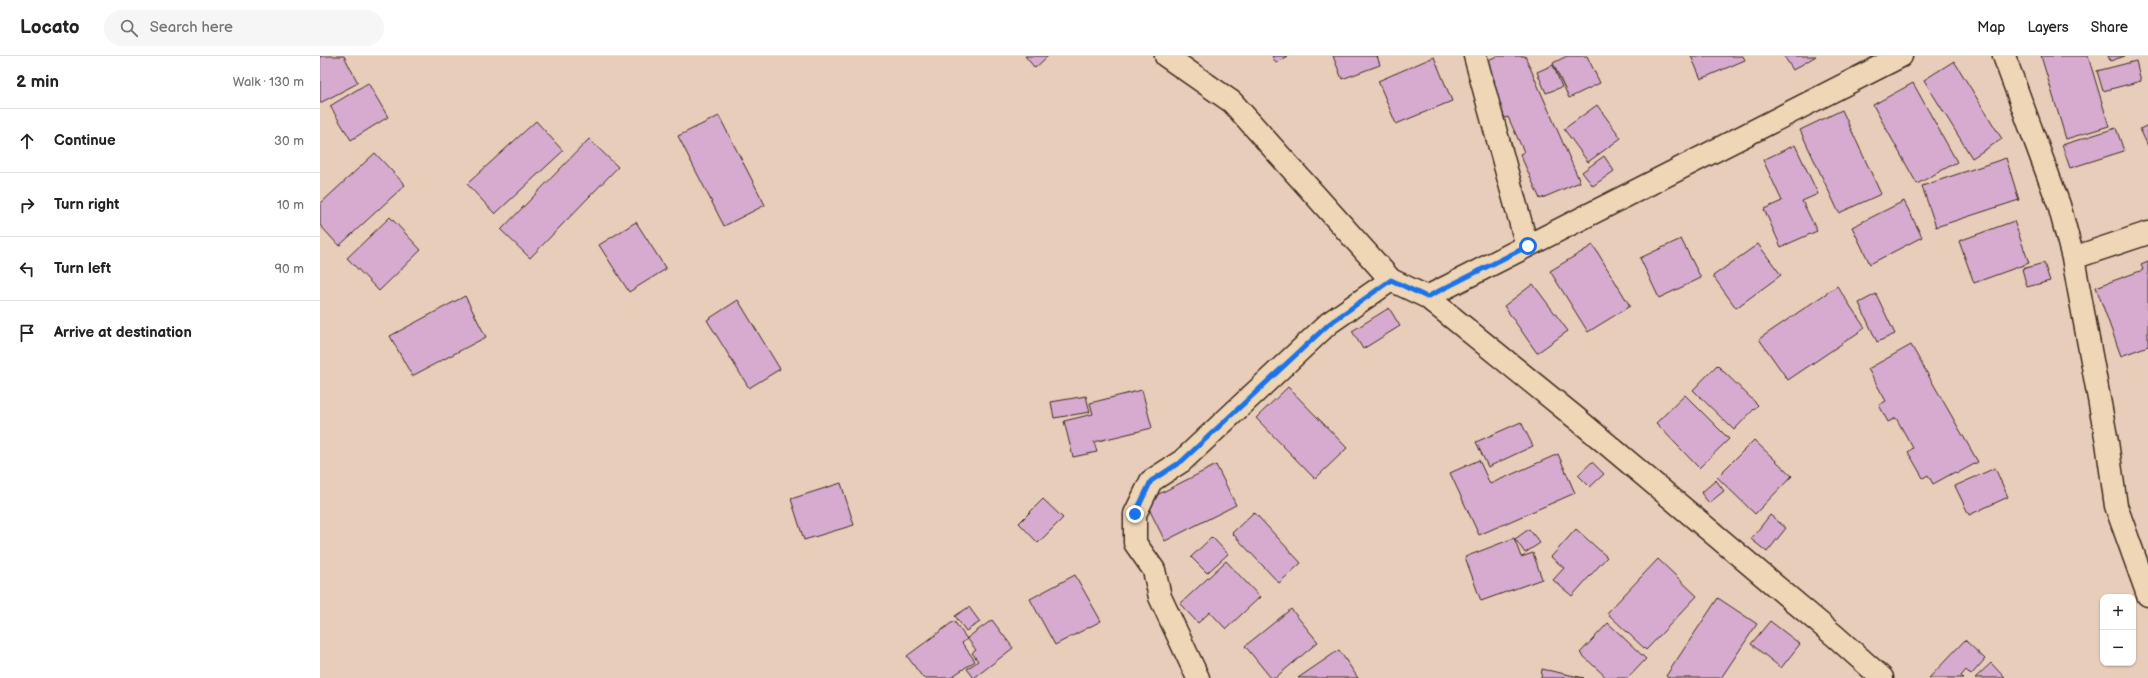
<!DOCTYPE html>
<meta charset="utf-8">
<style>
:root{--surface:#fff;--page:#f6f6f6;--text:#222;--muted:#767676;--line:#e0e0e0}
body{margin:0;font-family:"Balsamiq Sans",sans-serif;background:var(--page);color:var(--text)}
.controls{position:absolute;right:12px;bottom:12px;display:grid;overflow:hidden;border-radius:8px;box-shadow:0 1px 3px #0004}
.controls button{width:36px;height:36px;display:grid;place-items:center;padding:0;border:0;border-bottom:1px solid var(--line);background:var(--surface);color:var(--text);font:20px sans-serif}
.stop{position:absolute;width:12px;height:12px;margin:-9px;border:3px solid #1a73e8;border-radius:50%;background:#fff}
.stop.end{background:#1a73e8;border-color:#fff;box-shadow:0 1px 4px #0008}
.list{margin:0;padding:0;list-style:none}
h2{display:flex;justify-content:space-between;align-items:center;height:52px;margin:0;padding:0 16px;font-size:17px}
h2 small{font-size:13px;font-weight:400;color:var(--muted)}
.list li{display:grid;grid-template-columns:26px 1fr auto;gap:12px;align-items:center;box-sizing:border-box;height:64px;padding:0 16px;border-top:1px solid var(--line)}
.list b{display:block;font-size:15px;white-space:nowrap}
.list em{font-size:13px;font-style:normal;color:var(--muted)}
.icon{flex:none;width:22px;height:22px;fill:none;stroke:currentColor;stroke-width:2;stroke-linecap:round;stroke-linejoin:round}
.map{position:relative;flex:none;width:1828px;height:622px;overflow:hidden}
header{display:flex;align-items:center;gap:24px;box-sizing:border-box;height:56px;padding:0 20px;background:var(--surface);border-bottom:1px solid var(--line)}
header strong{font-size:19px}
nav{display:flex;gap:22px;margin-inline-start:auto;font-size:14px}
.search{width:280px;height:36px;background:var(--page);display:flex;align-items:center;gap:10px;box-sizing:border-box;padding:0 14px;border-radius:22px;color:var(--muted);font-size:15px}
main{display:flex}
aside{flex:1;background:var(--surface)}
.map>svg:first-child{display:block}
</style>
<header>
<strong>Locato</strong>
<div class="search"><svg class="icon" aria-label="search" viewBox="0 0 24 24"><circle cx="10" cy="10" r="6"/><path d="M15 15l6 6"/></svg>Search here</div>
<nav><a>Map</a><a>Layers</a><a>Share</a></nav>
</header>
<main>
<aside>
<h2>2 min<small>Walk · 130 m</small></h2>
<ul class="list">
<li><svg class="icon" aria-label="ahead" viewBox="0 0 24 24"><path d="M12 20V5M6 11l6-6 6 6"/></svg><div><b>Continue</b></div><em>30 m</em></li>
<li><svg class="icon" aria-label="right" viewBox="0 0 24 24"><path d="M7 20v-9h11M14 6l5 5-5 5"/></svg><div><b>Turn right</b></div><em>10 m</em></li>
<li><svg class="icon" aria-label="left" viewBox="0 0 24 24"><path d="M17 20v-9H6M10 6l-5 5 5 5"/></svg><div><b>Turn left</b></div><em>90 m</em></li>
<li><svg class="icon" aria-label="arrive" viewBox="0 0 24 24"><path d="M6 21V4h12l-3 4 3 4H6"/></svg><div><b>Arrive at destination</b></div></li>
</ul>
</aside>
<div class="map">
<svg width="1828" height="622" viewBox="0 0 1828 622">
<rect width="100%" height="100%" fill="#e9cdbb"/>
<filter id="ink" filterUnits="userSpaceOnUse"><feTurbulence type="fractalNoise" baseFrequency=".025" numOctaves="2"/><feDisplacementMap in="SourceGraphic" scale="8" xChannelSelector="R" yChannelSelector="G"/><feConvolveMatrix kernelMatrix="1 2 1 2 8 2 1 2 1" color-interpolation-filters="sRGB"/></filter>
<g filter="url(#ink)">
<!-- building -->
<path fill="#d7abd0" stroke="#3b2a1e" d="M 0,0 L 24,0 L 38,27 L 0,47 Z
M 705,0 L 728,0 L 715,12 Z
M 952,0 L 967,0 L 956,7 Z
M 1013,0 L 1057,0 L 1060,9 L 1022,23 Z
M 1177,0 L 1205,0 L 1260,126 L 1220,143 L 1200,98 L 1204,96 L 1188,61 L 1185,62 L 1170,28 L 1175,26 L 1166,5 Z
M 1247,0 L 1267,0 L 1280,27 L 1249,42 L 1233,7 Z
M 1371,0 L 1423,0 L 1425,4 L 1381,23 Z
M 1464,0 L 1496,0 L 1473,14 Z
M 1721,0 L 1768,0 L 1789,70 L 1746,83 Z
M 1788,0 L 1805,0 L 1790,5 Z
M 1114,1 L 1132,45 L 1076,68 L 1058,25 Z
M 1634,5 L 1682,83 L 1652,102 L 1604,24 Z
M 1816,5 L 1821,25 L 1783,35 L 1777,15 Z
M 1233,9 L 1242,31 L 1226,37 L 1217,16 Z
M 48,27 L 68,61 L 31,84 L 10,50 Z
M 1593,27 L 1637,106 L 1597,128 L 1553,49 Z
M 1277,49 L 1301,82 L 1268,106 L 1244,73 Z
M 1522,54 L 1561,138 L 1519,157 L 1480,74 Z
M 399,60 L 445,149 L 404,170 L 358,80 Z
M 216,65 L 243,95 L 175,158 L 147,128 Z
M 1828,69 L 1828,90 L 1820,73 Z
M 1796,72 L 1804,95 L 1750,112 L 1742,89 Z
M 269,83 L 298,111 L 210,202 L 181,174 Z
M 1475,89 L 1498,138 L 1482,145 L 1497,175 L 1461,191 L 1444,153 L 1462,145 L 1443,104 Z
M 55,97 L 85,129 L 19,190 L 0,169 L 0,148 Z
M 1284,100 L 1294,115 L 1273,130 L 1262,116 Z
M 1686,102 L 1699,144 L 1616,171 L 1602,130 Z
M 1584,145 L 1602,181 L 1550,208 L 1532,171 Z
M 70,161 L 101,194 L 59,235 L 27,202 Z
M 1694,165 L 1709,207 L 1654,227 L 1639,185 Z
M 316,166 L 346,213 L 309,236 L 279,189 Z
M 1361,183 L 1381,222 L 1339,242 L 1320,202 Z
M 1438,188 L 1461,219 L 1416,252 L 1393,220 Z
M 1273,189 L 1310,250 L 1268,276 L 1230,215 Z
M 1828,205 L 1828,290 L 1801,300 L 1776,231 L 1823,214 L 1821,208 Z
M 1724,207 L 1730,225 L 1707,231 L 1702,213 Z
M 1213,228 L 1248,275 L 1217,297 L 1184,250 Z
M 1517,230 L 1545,272 L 1468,324 L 1439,283 Z
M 1556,238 L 1575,278 L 1557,286 L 1539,247 Z
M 145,240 L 166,281 L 92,320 L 70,280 Z
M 418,244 L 460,313 L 429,332 L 387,264 Z
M 1069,252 L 1080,270 L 1043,293 L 1032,275 Z
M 1591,289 L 1658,406 L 1636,418 L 1635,416 L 1613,428 L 1608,419 L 1603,422 L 1588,396 L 1593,392 L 1576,362 L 1568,366 L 1559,349 L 1566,345 L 1548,313 Z
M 1397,309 L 1438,349 L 1414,374 L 1373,334 Z
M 968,331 L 1027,392 L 995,423 L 936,362 Z
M 822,334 L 832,372 L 774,386 L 777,396 L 753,401 L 744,365 L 773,358 L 770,347 Z
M 1365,339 L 1409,383 L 1379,412 L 1336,367 Z
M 766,340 L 770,356 L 734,362 L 731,346 Z
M 1201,366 L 1213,390 L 1168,411 L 1156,386 Z
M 1434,384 L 1472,420 L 1435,458 L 1397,421 Z
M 1238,398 L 1255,437 L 1159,479 L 1130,417 L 1159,404 L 1170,428 Z
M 1272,406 L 1284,418 L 1270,431 L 1258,419 Z
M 896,409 L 916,449 L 845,485 L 825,445 Z
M 1675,412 L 1688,441 L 1649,459 L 1635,430 Z
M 1396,424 L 1404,435 L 1389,447 L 1381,437 Z
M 521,427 L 534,469 L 484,484 L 471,443 Z
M 723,443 L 743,462 L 718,487 L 699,467 Z
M 934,456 L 981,507 L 959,527 L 912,477 Z
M 1450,459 L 1466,472 L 1447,496 L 1431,483 Z
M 1209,473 L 1220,487 L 1205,497 L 1195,483 Z
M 1256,473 L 1287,501 L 1252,540 L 1233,524 L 1244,512 L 1231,501 Z
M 892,481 L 908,498 L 887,517 L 871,501 Z
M 1194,482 L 1201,501 L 1213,497 L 1222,523 L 1161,545 L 1145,501 Z
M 1338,503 L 1377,540 L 1326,594 L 1287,557 Z
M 906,505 L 940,541 L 906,573 L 890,556 L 878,567 L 860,548 Z
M 755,519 L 781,565 L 735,589 L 710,543 Z
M 1398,542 L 1437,568 L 1401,622 L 1349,622 L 1346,620 Z
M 649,551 L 660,566 L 646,575 L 635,560 Z
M 971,553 L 998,586 L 955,622 L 951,622 L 925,590 Z
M 672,564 L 693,592 L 654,622 L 647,613 L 658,605 L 652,597 L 656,594 L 647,582 Z
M 634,565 L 647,583 L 642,587 L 655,605 L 630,622 L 603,622 L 587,600 Z
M 1450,565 L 1480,588 L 1461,612 L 1431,588 Z
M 1288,567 L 1326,603 L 1308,622 L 1287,622 L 1260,597 Z
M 1645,584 L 1665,603 L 1651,619 L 1646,614 L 1641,620 L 1643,622 L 1609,622 Z
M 1019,594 L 1038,622 L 978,622 Z
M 1671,607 L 1685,622 L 1655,622 Z
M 1222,613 L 1264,622 L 1221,622 Z"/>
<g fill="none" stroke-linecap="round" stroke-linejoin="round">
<defs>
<path id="minor" d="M 846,0 L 912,46 L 1071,224 L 1107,241 L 1256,362 L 1515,580 L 1562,622
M 1155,0 L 1207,190
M 1684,0 L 1739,149 L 1753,202 L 1787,386 L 1796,450 L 1828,539
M 1753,202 L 1828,177
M 1107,241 L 1581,0
M 878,622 L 840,541 L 834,514 L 815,487 L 815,458 L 831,425 L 862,405 L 1009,267 L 1071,224"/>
</defs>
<!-- minor casing -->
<use href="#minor" stroke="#3b2a1e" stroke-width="25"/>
<!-- minor -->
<use href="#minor" stroke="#eed6b6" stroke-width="22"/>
</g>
</g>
<g fill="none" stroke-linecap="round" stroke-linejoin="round" filter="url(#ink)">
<!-- route -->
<path stroke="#1a73e8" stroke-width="5" d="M 815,458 L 831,425 L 862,405 L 1009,268 L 1071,224 L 1107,241 L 1208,190"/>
</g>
</svg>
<div class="controls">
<button>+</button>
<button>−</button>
</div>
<div class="stop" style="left:1208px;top:190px"></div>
<div class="stop end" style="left:815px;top:458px"></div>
</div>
</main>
